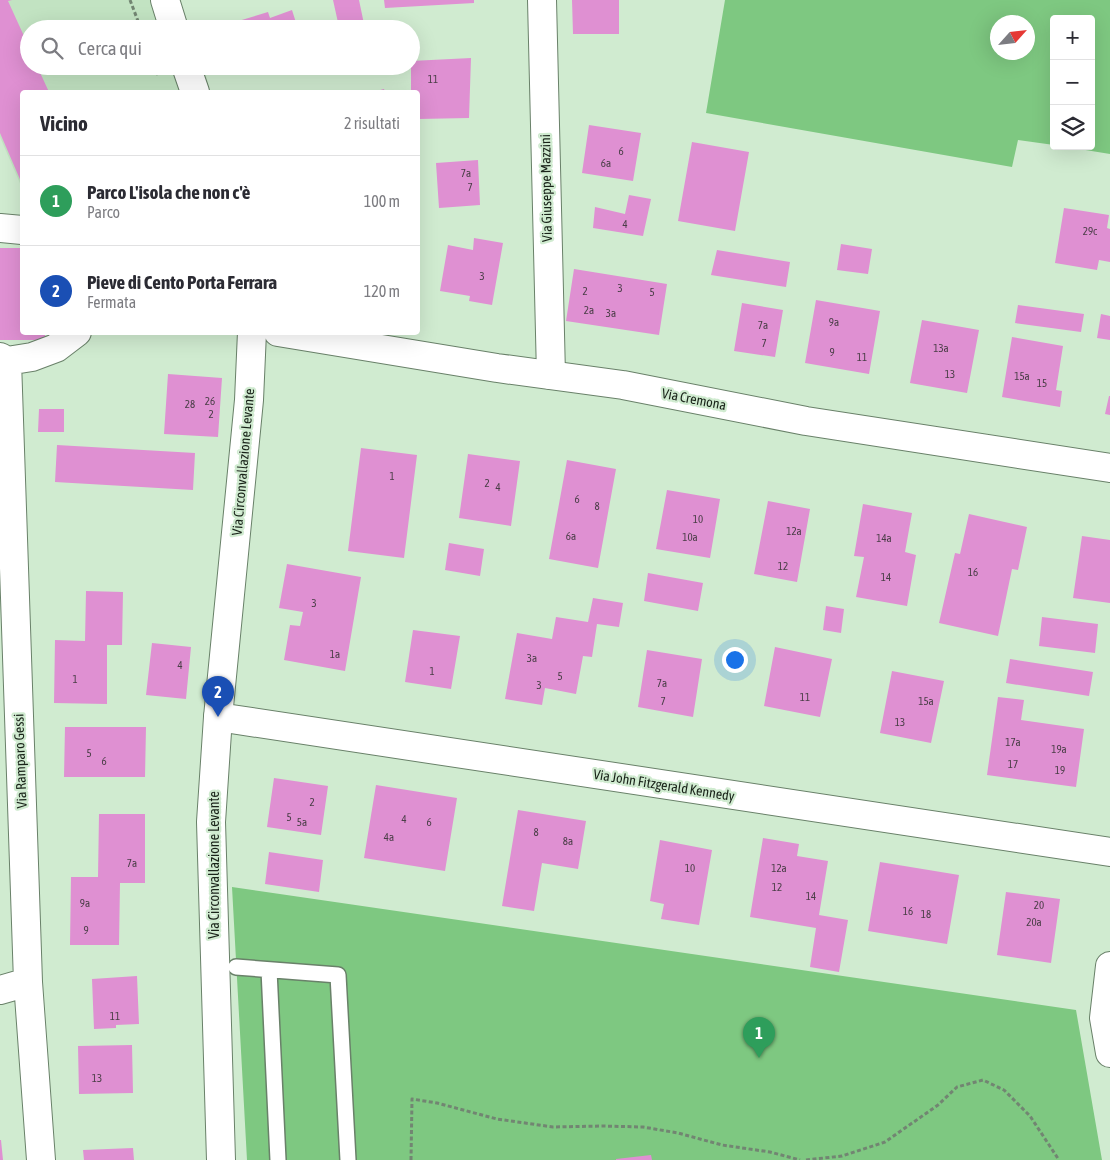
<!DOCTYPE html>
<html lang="it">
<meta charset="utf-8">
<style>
:root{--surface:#fff;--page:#f7f7f7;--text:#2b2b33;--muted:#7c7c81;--line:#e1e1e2;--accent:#b649a8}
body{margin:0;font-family:"Asap Condensed",sans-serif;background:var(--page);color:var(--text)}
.controls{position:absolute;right:15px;top:15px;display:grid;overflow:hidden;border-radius:5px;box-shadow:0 5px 20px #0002}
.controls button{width:45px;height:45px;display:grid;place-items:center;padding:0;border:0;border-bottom:1px solid var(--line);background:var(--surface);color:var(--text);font:25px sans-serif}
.compass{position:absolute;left:990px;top:15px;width:45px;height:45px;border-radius:50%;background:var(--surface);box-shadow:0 5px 20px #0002;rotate:63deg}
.you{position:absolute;left:734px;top:659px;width:18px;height:18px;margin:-12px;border:4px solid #fff;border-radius:50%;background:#1a73e8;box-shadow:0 0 0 8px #1a73e833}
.badge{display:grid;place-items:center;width:32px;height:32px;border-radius:50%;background:var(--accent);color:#fff;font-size:16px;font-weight:700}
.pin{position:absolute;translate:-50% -41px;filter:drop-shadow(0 1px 2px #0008)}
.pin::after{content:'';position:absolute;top:26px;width:18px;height:15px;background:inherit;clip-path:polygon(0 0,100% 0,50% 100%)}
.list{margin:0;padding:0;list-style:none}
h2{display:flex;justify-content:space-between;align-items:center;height:65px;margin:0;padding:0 20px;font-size:21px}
h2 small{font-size:16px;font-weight:400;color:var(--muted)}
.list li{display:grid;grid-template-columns:32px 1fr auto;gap:15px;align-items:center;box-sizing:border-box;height:90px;padding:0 20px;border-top:1px solid var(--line)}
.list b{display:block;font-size:19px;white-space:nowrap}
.list p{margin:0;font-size:16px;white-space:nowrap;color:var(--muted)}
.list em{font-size:16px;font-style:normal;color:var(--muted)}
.icon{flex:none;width:28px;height:28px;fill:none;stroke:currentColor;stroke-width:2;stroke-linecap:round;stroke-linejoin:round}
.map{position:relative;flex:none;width:1110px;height:1160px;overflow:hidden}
.search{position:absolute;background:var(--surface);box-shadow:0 5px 20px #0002;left:20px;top:20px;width:400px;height:55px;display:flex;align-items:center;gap:12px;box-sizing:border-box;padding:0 18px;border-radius:28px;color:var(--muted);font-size:19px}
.panel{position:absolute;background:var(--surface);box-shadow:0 5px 20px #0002;left:20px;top:90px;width:400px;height:245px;border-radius:5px}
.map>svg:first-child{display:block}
</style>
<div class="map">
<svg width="1110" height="1160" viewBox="0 0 1110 1160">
<rect width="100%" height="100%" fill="#d0ebd0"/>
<!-- built -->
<path fill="#c2e3c2" d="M 0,0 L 178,0 L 191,29 L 29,29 L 29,66 L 204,66 L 210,92 L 22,92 L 22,188 L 0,137 Z"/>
<!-- green -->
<path fill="#7ec881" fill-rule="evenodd" d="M 725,0 L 1110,0 L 1110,154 L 1061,146 L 1091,146 L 1091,19 L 1054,19 L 1054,145 L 1018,140 L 1012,167 L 706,113 ZM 1028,22 L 1028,52 L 998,52 L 998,22 Z
M 232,887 L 1076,1010 L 1102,1160 L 247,1160 Z"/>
<!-- building -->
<path fill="#df90d2" d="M 0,0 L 12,0 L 8,1 L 29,47 L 29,66 L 37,66 L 49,92 L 22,92 L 22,184 L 0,133 Z
M 333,0 L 359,0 L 364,24 L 339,27 Z
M 384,0 L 474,0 L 474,3 L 385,8 Z
M 572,0 L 619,0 L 619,34 L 573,34 Z
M 292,10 L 298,29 L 237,29 L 235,22 L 268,12 L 270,18 Z
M 320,25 L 322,29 L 310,29 L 310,28 Z
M 471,58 L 469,118 L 418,119 L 418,92 L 411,92 L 411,61 Z
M 250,66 L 271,66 L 271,67 L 253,73 Z
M 384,89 L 385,92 L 373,92 Z
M 589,125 L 641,133 L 633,181 L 582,173 Z
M 692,142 L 749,152 L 735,231 L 678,221 Z
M 478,160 L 480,205 L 439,208 L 436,163 Z
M 629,195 L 651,199 L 643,236 L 593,228 L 595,207 L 625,214 Z
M 1064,208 L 1109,215 L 1107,228 L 1110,229 L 1110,262 L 1099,260 L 1097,270 L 1055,263 Z
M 474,238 L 503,243 L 492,305 L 469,301 L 470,296 L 440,291 L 448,245 L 473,250 Z
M 841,244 L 872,249 L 868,274 L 837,270 Z
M 0,248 L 22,248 L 22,332 L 45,332 L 45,340 L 0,340 Z
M 717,250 L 790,262 L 786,287 L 711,275 Z
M 574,269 L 667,284 L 659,335 L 566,321 Z
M 816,300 L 880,311 L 869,374 L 805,363 Z
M 742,303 L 783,310 L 775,357 L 734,351 Z
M 1018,305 L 1084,314 L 1081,332 L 1015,323 Z
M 1101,314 L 1110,316 L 1110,340 L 1097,338 Z
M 922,320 L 979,330 L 967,393 L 910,383 Z
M 1012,337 L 1063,346 L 1056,390 L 1062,391 L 1060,407 L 1002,397 Z
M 168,374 L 222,378 L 218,437 L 164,434 Z
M 1109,396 L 1110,396 L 1110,415 L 1105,414 Z
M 39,409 L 64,409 L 64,432 L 38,432 Z
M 57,445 L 195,453 L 193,490 L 55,482 Z
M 361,448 L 417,455 L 404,558 L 348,551 Z
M 468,454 L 520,461 L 511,526 L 459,518 Z
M 567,460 L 616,469 L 598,568 L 549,559 Z
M 667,490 L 720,499 L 710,558 L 656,549 Z
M 768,501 L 810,509 L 797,582 L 754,574 Z
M 863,504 L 912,513 L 905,552 L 916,555 L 907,606 L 856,597 L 864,557 L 854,556 Z
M 969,514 L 1027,527 L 1018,570 L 1012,569 L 998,636 L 939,623 L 955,553 L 960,554 Z
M 1082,536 L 1110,540 L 1110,603 L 1073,598 Z
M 449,543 L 484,549 L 480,576 L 445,570 Z
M 287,564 L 361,577 L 345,671 L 284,660 L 290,625 L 300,626 L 303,612 L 279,608 Z
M 648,573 L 703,583 L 698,611 L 644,601 Z
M 86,591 L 123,592 L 122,645 L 107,645 L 107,704 L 54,703 L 55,640 L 85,641 Z
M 593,598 L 623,603 L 619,627 L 597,624 L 592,657 L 583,656 L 576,694 L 545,688 L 542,705 L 505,699 L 517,633 L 552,639 L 556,617 L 588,622 Z
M 826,606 L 844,609 L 841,633 L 823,630 Z
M 1042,617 L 1098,624 L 1095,653 L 1039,646 Z
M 413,630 L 460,636 L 451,689 L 405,682 Z
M 152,643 L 191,647 L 186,699 L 146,695 Z
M 775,647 L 832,659 L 820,717 L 764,706 Z
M 647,650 L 702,659 L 693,717 L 638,707 Z
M 1010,659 L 1093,672 L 1089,696 L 1006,683 Z
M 892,671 L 944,681 L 931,743 L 880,733 Z
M 998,697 L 1024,700 L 1021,720 L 1084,729 L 1076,787 L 987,775 Z
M 65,727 L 146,727 L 145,777 L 64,777 Z
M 274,778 L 328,786 L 321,835 L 267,827 Z
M 376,785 L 457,798 L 445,871 L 364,858 Z
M 518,810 L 586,821 L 578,869 L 542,863 L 534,911 L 502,906 Z
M 99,814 L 145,814 L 145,883 L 120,883 L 119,945 L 70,945 L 71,877 L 98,877 Z
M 763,838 L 799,844 L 797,856 L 828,861 L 819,915 L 848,920 L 839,972 L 810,967 L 816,928 L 750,917 Z
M 660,840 L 712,850 L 699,925 L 661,919 L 664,904 L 650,901 Z
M 269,852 L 323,860 L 319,892 L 265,884 Z
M 880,862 L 959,875 L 947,944 L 868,931 Z
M 1006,892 L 1060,899 L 1051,963 L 997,955 Z
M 137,976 L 139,1024 L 116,1025 L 116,1028 L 94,1029 L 92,979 Z
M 132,1045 L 133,1093 L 79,1094 L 78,1046 Z
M 0,1140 L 1,1140 L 3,1160 L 0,1160 Z
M 133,1148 L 134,1160 L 84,1160 L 83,1150 Z
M 651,1155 L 652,1160 L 616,1160 L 616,1159 Z"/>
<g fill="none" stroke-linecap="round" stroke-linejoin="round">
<defs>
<path id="lane" d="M 236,967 L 338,975 L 348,1160
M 269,970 L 278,1160"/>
<path id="street" d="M 542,0 L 551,375
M 0,228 L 22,230
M 0,357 L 7,361 L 32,357 L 56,348 L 77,332
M 7,361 L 28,982 L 41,1160
M 218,717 L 1110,852
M 1110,966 L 1104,1018 L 1110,1053
M 0,990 L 28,982"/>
<path id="secondary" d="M 165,0 L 174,29
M 186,66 L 195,92
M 278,332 L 497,368 L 623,385 L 806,421 L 1110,468
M 221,1160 L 211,822 L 218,717 L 249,400 L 252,332"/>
</defs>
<!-- lane casing -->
<use href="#lane" stroke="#698169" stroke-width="18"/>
<!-- street casing -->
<use href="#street" stroke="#698169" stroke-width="30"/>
<!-- secondary casing -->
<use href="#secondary" stroke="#698169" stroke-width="30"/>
<!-- path -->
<path stroke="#728572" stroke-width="3" stroke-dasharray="4 2.5" stroke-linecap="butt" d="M 130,0 L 141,29
M 154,66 L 158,75
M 411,1160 L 412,1099 L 437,1103 L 497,1119 L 553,1127 L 602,1126 L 643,1127 L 678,1133 L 722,1145 L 770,1152 L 800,1160
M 806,1160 L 842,1156 L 885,1142 L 938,1105 L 957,1087 L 983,1080 L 1004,1090 L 1030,1116 L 1059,1160"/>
<!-- lane -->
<use href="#lane" stroke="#fff" stroke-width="15"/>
<!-- street -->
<use href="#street" stroke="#fff" stroke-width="28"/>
<!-- secondary -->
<use href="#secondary" stroke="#fff" stroke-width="28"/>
</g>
<g text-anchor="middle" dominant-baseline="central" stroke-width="4.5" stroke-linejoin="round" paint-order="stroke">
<!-- number labels -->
<g font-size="11" fill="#4a3e47">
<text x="433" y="79">11</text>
<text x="621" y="151">6</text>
<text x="606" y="163">6a</text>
<text x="466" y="173">7a</text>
<text x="470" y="187">7</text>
<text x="625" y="224">4</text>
<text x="1090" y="231">29c</text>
<text x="482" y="276">3</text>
<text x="620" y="288">3</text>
<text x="585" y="291">2</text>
<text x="652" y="292">5</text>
<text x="589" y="310">2a</text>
<text x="611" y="313">3a</text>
<text x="834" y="322">9a</text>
<text x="763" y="325">7a</text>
<text x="764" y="343">7</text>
<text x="941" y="348">13a</text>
<text x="832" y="352">9</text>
<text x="862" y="357">11</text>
<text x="950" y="374">13</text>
<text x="1022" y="376">15a</text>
<text x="1042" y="383">15</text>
<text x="210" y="401">26</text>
<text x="190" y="404">28</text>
<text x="211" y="414">2</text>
<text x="392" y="476">1</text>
<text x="487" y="483">2</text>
<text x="498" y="487">4</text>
<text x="577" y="499">6</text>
<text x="597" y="506">8</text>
<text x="698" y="519">10</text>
<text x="794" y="531">12a</text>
<text x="571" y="536">6a</text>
<text x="690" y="537">10a</text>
<text x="884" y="538">14a</text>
<text x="783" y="566">12</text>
<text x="973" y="572">16</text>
<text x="886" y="577">14</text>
<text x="314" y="603">3</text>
<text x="335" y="654">1a</text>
<text x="532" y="658">3a</text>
<text x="180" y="665">4</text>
<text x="432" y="671">1</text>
<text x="560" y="676">5</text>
<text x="75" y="679">1</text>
<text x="662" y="683">7a</text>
<text x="539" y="685">3</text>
<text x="805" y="697">11</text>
<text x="663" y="701">7</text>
<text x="926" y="701">15a</text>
<text x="900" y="722">13</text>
<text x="1013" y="742">17a</text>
<text x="1059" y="749">19a</text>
<text x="89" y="753">5</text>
<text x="104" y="761">6</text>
<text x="1013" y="764">17</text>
<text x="1060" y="770">19</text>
<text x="312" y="802">2</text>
<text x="289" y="817">5</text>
<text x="404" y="819">4</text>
<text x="302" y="822">5a</text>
<text x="429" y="822">6</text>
<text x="536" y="832">8</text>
<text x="389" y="837">4a</text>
<text x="568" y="841">8a</text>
<text x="132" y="863">7a</text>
<text x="690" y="868">10</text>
<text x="779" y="868">12a</text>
<text x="777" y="887">12</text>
<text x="811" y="896">14</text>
<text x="85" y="903">9a</text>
<text x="1039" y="905">20</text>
<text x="908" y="911">16</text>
<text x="926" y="914">18</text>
<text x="1034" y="922">20a</text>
<text x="86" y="930">9</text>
<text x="115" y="1016">11</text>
<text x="97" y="1078">13</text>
</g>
<!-- street labels -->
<g font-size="14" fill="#192319" stroke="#d0ebd0">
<text transform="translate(546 188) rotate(-91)">Via Giuseppe Mazzini</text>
<text transform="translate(694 399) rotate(11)">Via Cremona</text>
<text transform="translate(243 462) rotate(-85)">Via Circonvallazione Levante</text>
<text transform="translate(20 761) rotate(-92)">Via Ramparo Gessi</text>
<text transform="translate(664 785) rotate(9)">Via John Fitzgerald Kennedy</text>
<text transform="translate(214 865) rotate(-90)">Via Circonvallazione Levante</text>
</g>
</g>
</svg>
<div class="controls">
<button>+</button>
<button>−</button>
<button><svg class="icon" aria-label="layers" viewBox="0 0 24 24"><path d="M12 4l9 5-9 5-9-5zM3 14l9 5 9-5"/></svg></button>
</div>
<svg class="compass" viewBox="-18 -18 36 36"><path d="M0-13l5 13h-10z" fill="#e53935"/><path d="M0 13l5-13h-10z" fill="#7c7c81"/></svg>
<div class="you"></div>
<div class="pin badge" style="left:759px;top:1058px;background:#2e9e5b">1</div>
<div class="pin badge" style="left:218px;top:717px;background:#1a4fb4">2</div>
<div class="search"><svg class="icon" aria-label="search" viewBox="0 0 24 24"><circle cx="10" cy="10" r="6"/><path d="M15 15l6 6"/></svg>Cerca qui</div>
<section class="panel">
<h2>Vicino<small>2 risultati</small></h2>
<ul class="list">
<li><span class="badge" style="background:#2e9e5b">1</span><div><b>Parco L'isola che non c'è</b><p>Parco</p></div><em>100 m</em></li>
<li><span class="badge" style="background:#1a4fb4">2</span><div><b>Pieve di Cento Porta Ferrara</b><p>Fermata</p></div><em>120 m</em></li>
</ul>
</section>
</div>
